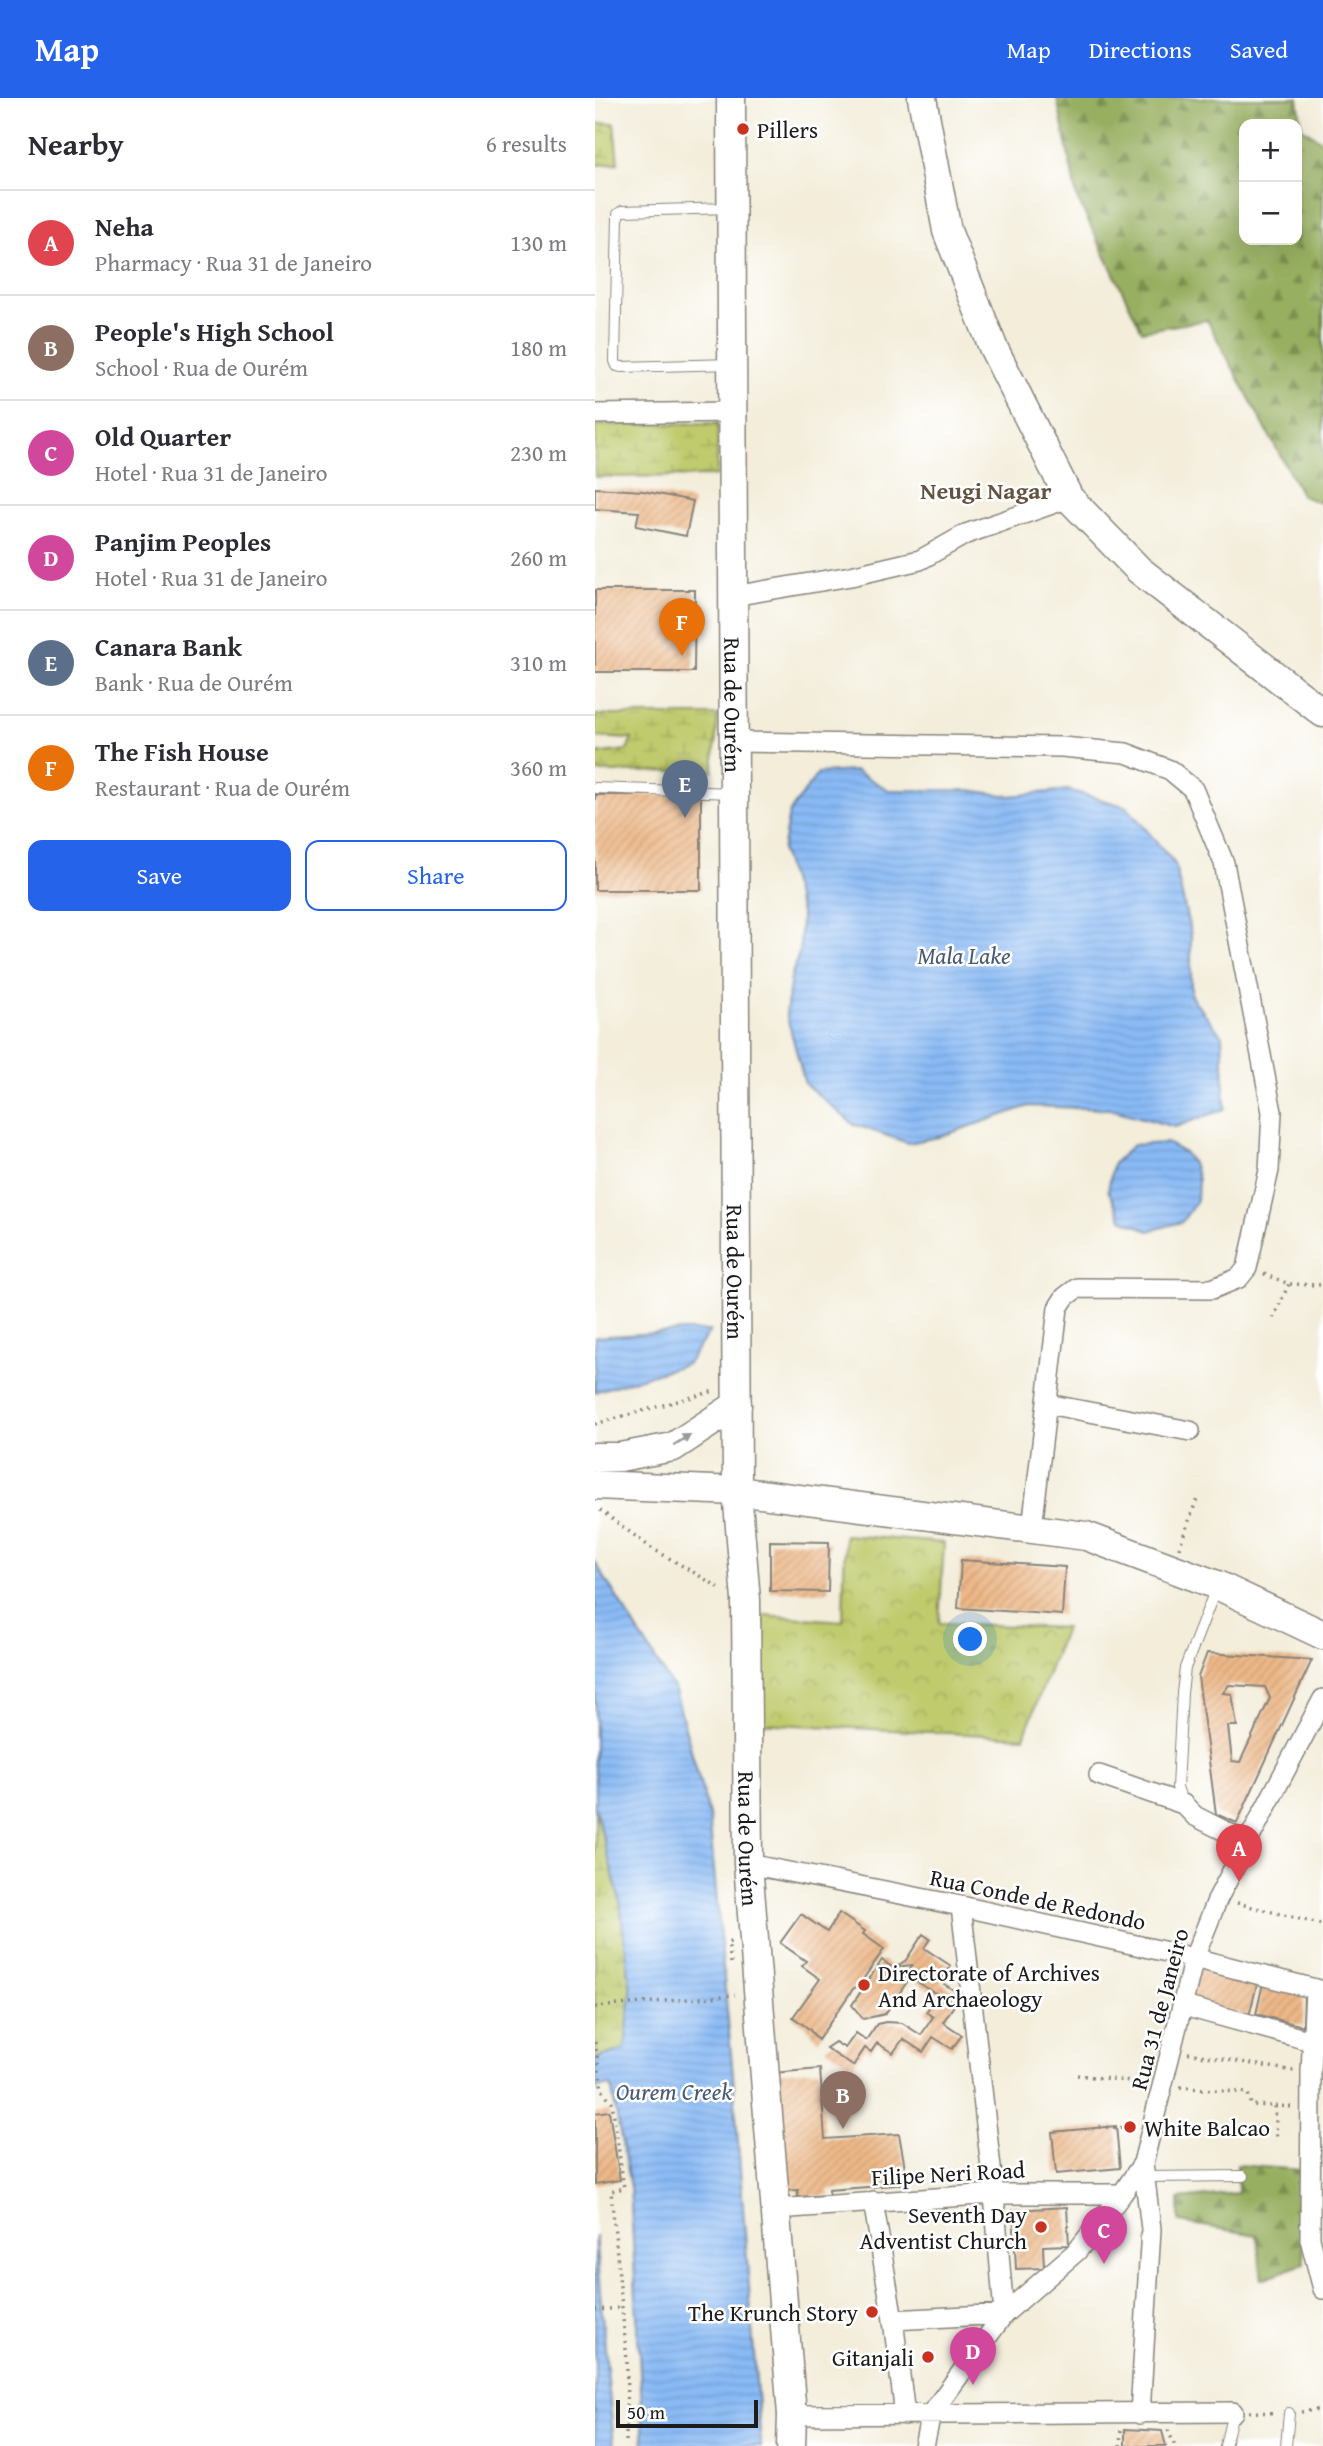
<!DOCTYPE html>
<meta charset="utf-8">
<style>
:root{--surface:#fff;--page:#f2f2f3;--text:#2b2b33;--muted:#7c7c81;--line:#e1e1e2;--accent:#2563eb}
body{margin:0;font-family:"Gentium Book Plus",serif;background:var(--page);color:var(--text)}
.controls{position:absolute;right:21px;top:21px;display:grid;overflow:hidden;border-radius:14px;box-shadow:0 7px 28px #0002}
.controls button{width:63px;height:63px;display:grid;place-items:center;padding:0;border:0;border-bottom:2px solid var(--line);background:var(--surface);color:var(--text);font:35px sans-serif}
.scale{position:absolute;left:21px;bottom:18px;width:142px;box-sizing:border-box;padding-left:7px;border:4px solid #1c1c1c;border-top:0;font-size:19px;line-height:24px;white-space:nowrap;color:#1c1c1c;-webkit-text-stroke:5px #fff;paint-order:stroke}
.you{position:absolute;left:376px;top:1542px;width:24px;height:24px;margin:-18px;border:5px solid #fff;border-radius:50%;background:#1a73e8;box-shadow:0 0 0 10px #1a73e833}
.badge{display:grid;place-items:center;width:46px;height:46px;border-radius:50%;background:var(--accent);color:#fff;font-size:23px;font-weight:700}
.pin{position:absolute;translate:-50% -58px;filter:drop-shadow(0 2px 4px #0008)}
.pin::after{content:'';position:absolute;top:37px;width:24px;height:21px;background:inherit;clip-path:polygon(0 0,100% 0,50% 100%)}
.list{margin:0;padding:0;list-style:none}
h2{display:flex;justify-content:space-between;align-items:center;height:91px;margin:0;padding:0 28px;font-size:30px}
h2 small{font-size:23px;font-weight:400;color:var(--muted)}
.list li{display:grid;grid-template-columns:46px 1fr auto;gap:21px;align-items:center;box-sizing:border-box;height:105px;padding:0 28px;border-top:2px solid var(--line)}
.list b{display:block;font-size:26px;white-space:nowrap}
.list p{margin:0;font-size:23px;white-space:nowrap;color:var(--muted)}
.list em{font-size:23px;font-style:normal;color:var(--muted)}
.actions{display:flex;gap:14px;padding:21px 28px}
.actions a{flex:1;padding:16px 0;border:2px solid var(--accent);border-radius:14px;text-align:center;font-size:24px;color:var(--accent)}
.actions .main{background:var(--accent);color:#fff}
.map{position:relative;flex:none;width:728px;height:2348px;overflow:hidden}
header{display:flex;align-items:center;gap:42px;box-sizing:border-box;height:98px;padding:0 35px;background:var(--accent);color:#fff}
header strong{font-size:33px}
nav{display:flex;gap:38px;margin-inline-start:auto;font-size:24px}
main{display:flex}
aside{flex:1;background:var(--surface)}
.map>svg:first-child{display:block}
</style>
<header>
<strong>Map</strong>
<nav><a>Map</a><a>Directions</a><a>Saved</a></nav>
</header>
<main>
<aside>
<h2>Nearby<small>6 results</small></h2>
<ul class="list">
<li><span class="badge" style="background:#e0444e">A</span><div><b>Neha</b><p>Pharmacy · Rua 31 de Janeiro</p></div><em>130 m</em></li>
<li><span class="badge" style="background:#8d6e63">B</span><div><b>People's High School</b><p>School · Rua de Ourém</p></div><em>180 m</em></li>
<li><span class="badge" style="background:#d1479c">C</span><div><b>Old Quarter</b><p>Hotel · Rua 31 de Janeiro</p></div><em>230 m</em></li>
<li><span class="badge" style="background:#d1479c">D</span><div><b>Panjim Peoples</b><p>Hotel · Rua 31 de Janeiro</p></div><em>260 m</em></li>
<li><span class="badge" style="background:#5c6f8a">E</span><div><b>Canara Bank</b><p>Bank · Rua de Ourém</p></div><em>310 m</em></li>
<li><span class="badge" style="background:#e8710a">F</span><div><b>The Fish House</b><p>Restaurant · Rua de Ourém</p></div><em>360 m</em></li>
</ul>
<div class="actions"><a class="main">Save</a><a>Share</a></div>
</aside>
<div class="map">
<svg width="728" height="2348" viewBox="0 0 728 2348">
<defs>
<pattern id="forest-firs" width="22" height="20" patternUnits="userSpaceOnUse" patternTransform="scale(1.75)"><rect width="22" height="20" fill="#97af60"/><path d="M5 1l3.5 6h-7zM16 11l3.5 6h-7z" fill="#7a8e4e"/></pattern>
<pattern id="wetland-marsh" width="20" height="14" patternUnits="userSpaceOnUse" patternTransform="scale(1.75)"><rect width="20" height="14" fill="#bfcb6d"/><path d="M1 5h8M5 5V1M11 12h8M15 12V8" fill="none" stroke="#a4ae5e"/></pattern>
<pattern id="park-crowns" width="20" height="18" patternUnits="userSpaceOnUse" patternTransform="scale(1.75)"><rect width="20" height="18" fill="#bfcb6d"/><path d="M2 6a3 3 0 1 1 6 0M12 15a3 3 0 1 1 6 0" fill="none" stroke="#a4ae5e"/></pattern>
<pattern id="water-rules" width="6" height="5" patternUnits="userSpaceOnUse" patternTransform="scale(1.75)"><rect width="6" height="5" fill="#89baf5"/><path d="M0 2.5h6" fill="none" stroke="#769fd1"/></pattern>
<pattern id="building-hatch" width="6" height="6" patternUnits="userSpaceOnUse" patternTransform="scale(1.75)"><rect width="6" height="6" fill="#edb888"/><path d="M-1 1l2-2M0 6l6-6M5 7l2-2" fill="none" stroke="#cb9e75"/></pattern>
</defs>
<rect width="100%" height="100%" fill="#fff"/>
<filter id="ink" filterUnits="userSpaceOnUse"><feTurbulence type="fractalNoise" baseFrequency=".0143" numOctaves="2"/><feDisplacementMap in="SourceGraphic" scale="14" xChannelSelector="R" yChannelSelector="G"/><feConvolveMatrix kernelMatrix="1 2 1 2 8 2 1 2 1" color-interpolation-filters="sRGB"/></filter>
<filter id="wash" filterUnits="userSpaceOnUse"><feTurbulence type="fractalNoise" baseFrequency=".00686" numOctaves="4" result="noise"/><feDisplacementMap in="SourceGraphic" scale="28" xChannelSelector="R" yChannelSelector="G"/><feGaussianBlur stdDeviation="1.57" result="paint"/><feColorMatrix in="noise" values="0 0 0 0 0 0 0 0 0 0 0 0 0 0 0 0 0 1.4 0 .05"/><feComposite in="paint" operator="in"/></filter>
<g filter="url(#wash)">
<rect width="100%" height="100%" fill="#f3edda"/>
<!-- grass -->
<path fill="#bfcb6d" stroke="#6e7444" stroke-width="2" d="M 540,2100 L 539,2133 L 513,2135 L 514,2102 Z"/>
<!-- forest -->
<path fill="url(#forest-firs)" stroke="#5a663e" stroke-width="2" fill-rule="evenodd" d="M 462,0 L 703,0 L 707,30 L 728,44 L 728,406 L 707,398 L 612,222 L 547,233 L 482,100 ZM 702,26 L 702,142 L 649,142 L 649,26 Z
M 642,2067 L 705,2072 L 709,2166 L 667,2181 L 662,2137 L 584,2124 L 584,2101 L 643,2095 Z"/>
<!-- wetland -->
<path fill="url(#wetland-marsh)" stroke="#6e7444" stroke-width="2" d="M 19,25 L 23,65 L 0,67 L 0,26 Z
M 123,325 L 122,378 L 0,379 L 0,327 Z
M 0,617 L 123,617 L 118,673 L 0,674 L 0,656 L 32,652 L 37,641 L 0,639 Z
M 0,1709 L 25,1803 L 36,1894 L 30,1951 L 0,1961 Z"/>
<!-- park -->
<path fill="url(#park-crowns)" stroke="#6e7444" stroke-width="2" d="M 250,1437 L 349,1445 L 344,1525 L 470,1530 L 429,1639 L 164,1625 L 168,1517 L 248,1523 Z"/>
<!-- water -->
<path fill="url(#water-rules)" stroke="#526b88" stroke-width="2" d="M 261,673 L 294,692 L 375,692 L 415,698 L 473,692 L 532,709 L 580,766 L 596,837 L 596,898 L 627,938 L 630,1011 L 580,1029 L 515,1011 L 434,1008 L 344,1039 L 313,1045 L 258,1026 L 210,986 L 191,915 L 196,879 L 205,852 L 206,815 L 187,753 L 194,715 L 223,675 Z
M 572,1045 L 590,1055 L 599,1068 L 603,1082 L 602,1102 L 587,1124 L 554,1133 L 527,1121 L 513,1092 L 518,1066 L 538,1047 Z
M 89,1233 L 115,1233 L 92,1266 L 0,1294 L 0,1239 Z
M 0,1464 L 80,1593 L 114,1717 L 138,1977 L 166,2348 L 49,2348 L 35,2089 L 16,1987 L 0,1990 L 0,1961 L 30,1951 L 36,1894 L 25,1803 L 0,1709 Z
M 0,2138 L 19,2348 L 0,2348 Z"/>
<g id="blocks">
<!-- building -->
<path fill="url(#building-hatch)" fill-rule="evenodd" d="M 0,390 L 48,393 L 98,403 L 91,438 L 41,428 L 44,414 L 0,411 Z
M 0,492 L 100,492 L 99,574 L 0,574 Z
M 0,697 L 106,697 L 106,792 L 0,792 Z
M 175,1443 L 234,1444 L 233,1494 L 175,1493 Z
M 366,1462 L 470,1469 L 467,1517 L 363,1510 Z
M 612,1555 L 717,1562 L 642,1725 L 621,1716 L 603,1579 ZM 634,1587 L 670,1589 L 675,1600 L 645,1664 L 637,1663 L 633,1628 L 642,1628 L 637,1596 L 628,1595 Z
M 244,1815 L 270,1833 L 268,1836 L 289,1851 L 264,1887 L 258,1891 L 223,1942 L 214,1931 L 198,1919 L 225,1881 L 207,1868 L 211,1863 L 185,1845 L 206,1816 L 232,1834 Z
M 328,1836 L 335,1841 L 329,1850 L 356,1868 L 346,1884 L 366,1897 L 348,1924 L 367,1937 L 357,1951 L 338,1939 L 328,1954 L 308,1941 L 298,1955 L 282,1945 L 276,1954 L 270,1950 L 258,1968 L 231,1950 L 240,1944 L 250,1950 L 261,1935 L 271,1942 L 282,1926 L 291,1924 L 307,1925 L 326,1937 L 338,1919 L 331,1914 L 343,1897 L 321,1883 L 324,1878 L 315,1871 L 317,1867 L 301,1869 L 311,1862 Z
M 287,1862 L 314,1881 L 290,1916 L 268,1921 L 257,1907 Z
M 604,1871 L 662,1886 L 654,1918 L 596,1903 Z
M 668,1885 L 709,1895 L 708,1928 L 661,1916 Z
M 225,1971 L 230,2041 L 304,2036 L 313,2086 L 233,2092 L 234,2097 L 203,2099 L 203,2092 L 186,2093 L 178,1975 Z
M 14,2013 L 25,2082 L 0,2086 L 0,2015 Z
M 521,2028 L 525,2070 L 461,2076 L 457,2034 Z
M 472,2109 L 474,2147 L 448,2148 L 449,2170 L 421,2171 L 418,2112 Z
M 530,2331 L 567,2333 L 571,2348 L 530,2348 Z"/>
</g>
</g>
<g filter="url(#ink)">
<use href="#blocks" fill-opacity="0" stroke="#88847b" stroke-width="2"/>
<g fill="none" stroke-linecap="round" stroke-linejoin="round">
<defs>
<path id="lane" d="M 135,110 L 27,113 L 23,116 L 20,263 L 22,268 L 26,269 L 137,266
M 0,690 L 138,695
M 588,1706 L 582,1689 L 587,1595 L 590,1570 L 621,1490
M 549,2079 L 648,2078
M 630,2348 L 638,2314
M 691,2348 L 694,2315"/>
<path id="street" d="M 0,316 L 137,314
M 138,498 L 256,478 L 325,462 L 371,436 L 474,400
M 139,644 L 467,649 L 531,655 L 575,672 L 598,691 L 629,765 L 677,1014 L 674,1072 L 652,1170 L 644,1180 L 617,1191 L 482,1190 L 470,1199 L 463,1210 L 437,1430
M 452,1306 L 595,1333
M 504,1677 L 588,1706 L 600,1718 L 653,1745
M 153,1766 L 366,1808 L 599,1860 L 728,1893
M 720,1892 L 716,1974 L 715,2141 L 728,2191
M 589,1908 L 716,1943
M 278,2103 L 298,2222 L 310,2317
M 181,2111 L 399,2096 L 527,2096
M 298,2222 L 409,2216 L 399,2096 L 366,1808
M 545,2316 L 556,2131 L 548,2065
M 197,2317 L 638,2314
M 329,2348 L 336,2316 L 409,2216 L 482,2153 L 527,2096 L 548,2065 L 599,1860 L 623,1800 L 728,1601"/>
<g id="secondary">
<path id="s1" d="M 136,0 L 142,1393 L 151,1502 L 153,1766 L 197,2317 L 196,2348"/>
<path d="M 327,0 L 352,133 L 398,249 L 474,400 L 544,472 L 728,615"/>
<path d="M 0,1359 L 25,1359 L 78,1349 L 142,1307"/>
<path d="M 0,1387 L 142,1393 L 491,1438 L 622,1487 L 728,1537"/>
</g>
</defs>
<!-- lane casing -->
<use href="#lane" stroke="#88847b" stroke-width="12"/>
<!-- street casing -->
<use href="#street" stroke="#88847b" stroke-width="22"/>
<!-- secondary casing -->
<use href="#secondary" stroke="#88847b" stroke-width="31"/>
<!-- path -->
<path stroke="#88847b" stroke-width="3.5" stroke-dasharray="2 5" stroke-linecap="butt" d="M 669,1176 L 694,1186 L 728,1187
M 678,1220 L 694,1186
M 0,1326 L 119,1293
M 5,1412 L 55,1449 L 127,1491
M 584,1450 L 603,1398
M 642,1805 L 728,1827
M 136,1865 L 133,1845 L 137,1843
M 0,1909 L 140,1897
M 0,1944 L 7,1992 L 17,2004 L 29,2090 L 16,2093 L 32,2263 L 31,2348
M 593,1955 L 699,1973
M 482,1977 L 549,1985
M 585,1989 L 653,1995 L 656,2007 L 680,2008 L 682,2042
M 680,2008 L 699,2009
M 504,2029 L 537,2030
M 0,2212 L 26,2210
M 654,2314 L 681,2315
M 706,2314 L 728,2311
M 573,2332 L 580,2348
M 525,2348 L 526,2332"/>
<!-- lane -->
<use href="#lane" stroke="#fff" stroke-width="10"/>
<!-- street -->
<use href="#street" stroke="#fff" stroke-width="19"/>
<!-- secondary -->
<use href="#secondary" stroke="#fff" stroke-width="28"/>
</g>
<!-- one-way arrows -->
<defs><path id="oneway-solid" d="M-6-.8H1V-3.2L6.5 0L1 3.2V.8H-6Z" transform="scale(1.75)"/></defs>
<use fill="#999" href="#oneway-solid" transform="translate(87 1342) rotate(-32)"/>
</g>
<!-- markers -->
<g fill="#c8321e" stroke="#fff" stroke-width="2.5">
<circle cx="148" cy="31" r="7"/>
<circle cx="269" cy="1887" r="7"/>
<circle cx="535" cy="2029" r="7"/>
<circle cx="446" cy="2129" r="7"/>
<circle cx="277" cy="2214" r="7"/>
<circle cx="333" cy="2259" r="7"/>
</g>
<g text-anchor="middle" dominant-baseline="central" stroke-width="5" stroke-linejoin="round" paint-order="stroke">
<!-- poi labels -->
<g font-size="23" fill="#1c1c1c" stroke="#fff" text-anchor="start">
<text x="162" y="31">Pillers</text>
<text x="283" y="1874">Directorate of Archives<tspan x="283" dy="26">And Archaeology</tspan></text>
<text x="549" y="2029">White Balcao</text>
<text x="432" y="2116" text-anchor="end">Seventh Day<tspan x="432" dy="26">Adventist Church</tspan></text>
<text x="263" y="2214" text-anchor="end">The Krunch Story</text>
<text x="319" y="2259" text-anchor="end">Gitanjali</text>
</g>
<!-- street labels -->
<g font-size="23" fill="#1c1c1c" stroke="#fff">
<text stroke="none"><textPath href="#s1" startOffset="607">Rua de Ourém</textPath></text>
<text stroke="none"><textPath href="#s1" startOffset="1174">Rua de Ourém</textPath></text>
<text stroke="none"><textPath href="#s1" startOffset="1741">Rua de Ourém</textPath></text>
<text transform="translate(443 1801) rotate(12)">Rua Conde de Redondo</text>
<text transform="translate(564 1911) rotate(-75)">Rua 31 de Janeiro</text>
<text transform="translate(353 2075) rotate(-3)">Filipe Neri Road</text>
</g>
<!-- neighbourhood labels -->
<g font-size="24" font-weight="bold" fill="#655342" stroke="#fff">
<text x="391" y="392">Neugi Nagar</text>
</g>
<!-- water labels -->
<g font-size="24" font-style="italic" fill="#485b73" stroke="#fff">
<text x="369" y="857">Mala Lake</text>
<text x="79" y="1993">Ourem Creek</text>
</g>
</g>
</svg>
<div class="controls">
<button>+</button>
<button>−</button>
</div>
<div class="scale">50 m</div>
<div class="you"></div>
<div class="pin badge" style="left:644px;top:1784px;background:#e0444e">A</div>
<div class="pin badge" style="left:248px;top:2031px;background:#8d6e63">B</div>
<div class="pin badge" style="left:509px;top:2166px;background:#d1479c">C</div>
<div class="pin badge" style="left:378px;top:2287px;background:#d1479c">D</div>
<div class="pin badge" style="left:90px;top:720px;background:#5c6f8a">E</div>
<div class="pin badge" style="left:87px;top:558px;background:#e8710a">F</div>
</div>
</main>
